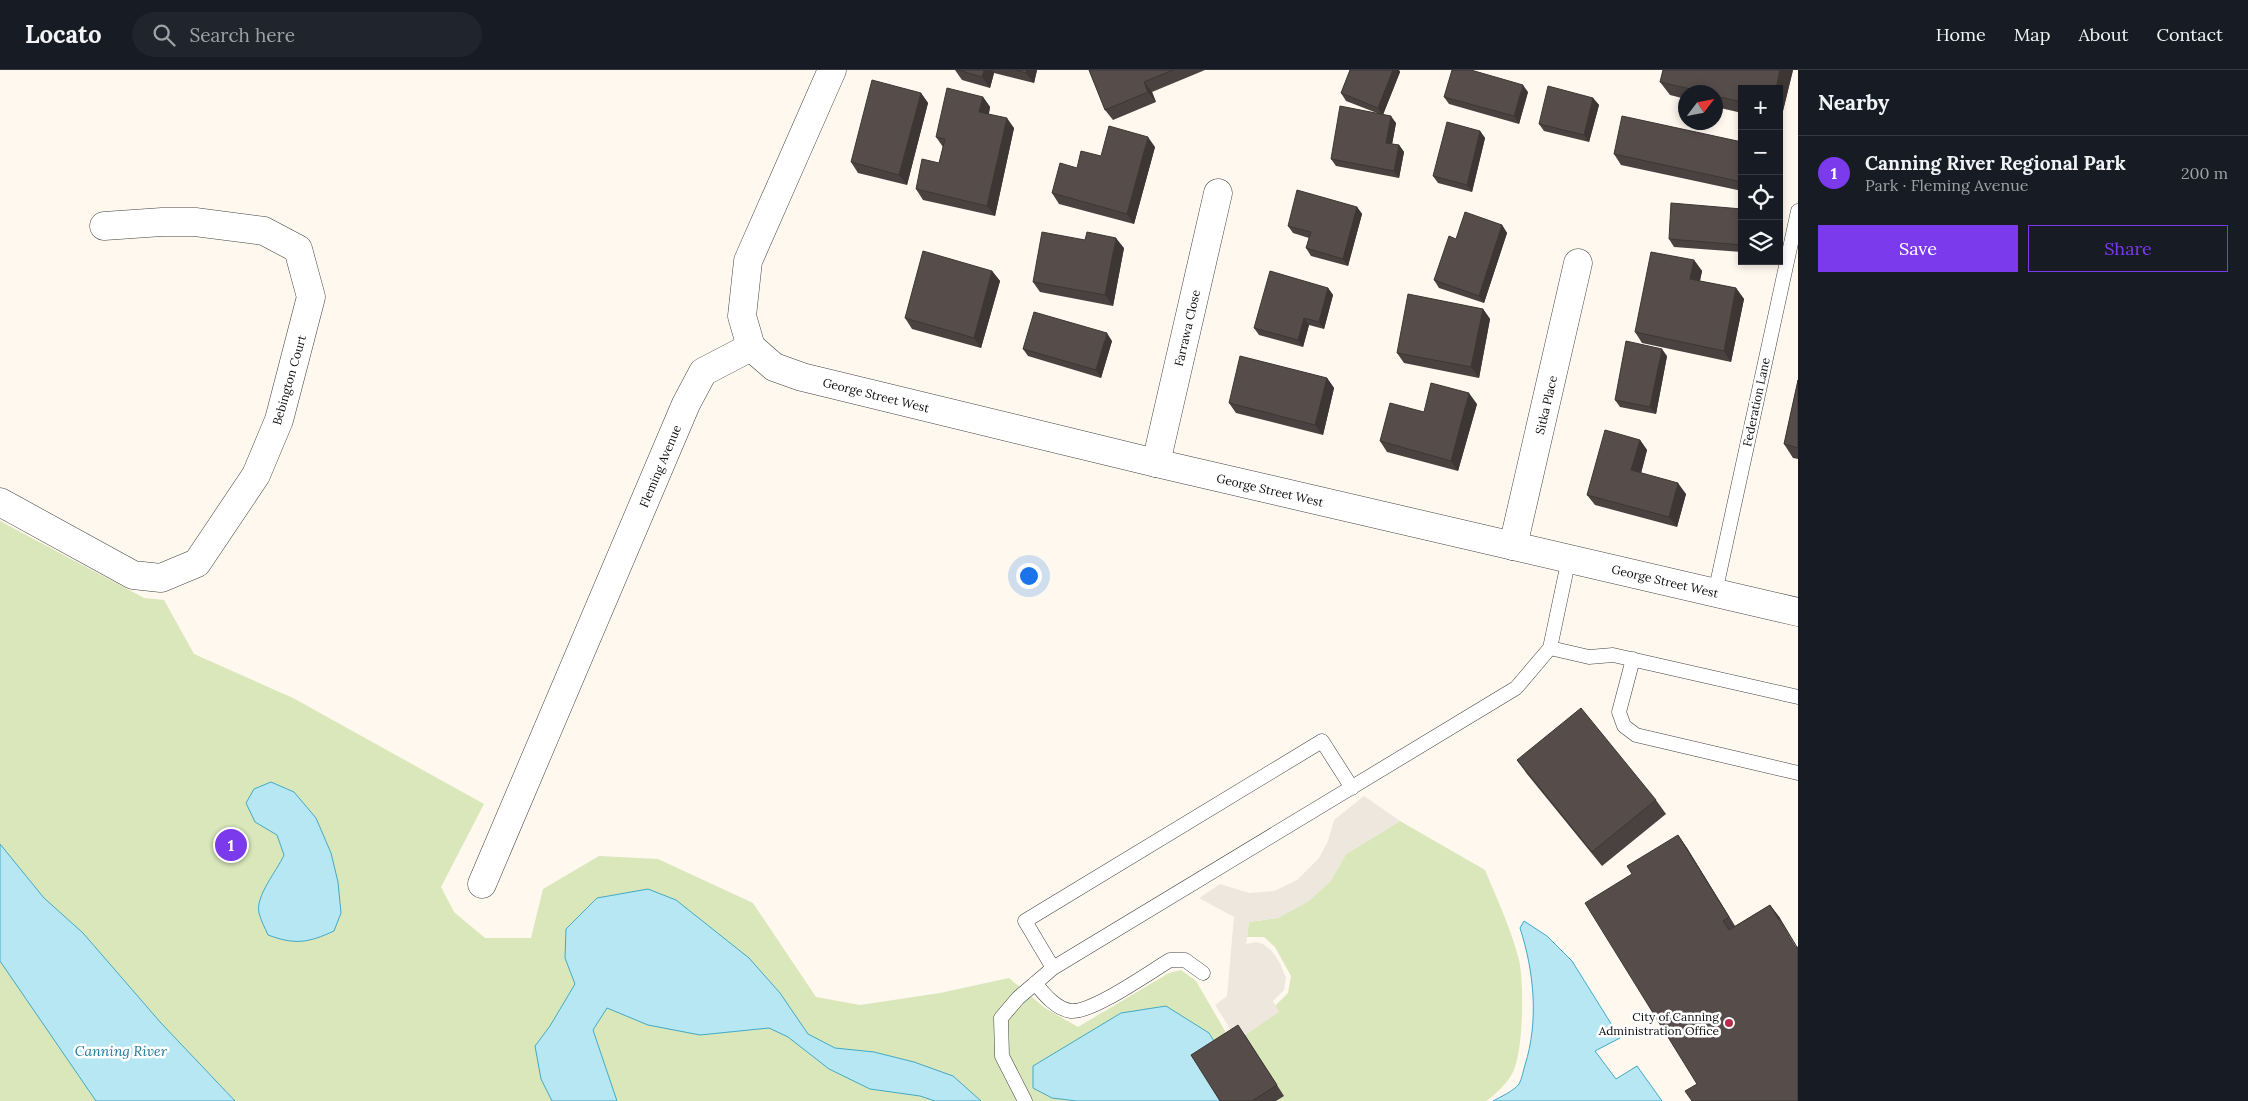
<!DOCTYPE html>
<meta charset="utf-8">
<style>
:root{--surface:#171b24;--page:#20242c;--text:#f1f3f6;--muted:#9ea1a6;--line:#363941;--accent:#7c3aed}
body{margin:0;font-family:Lora,serif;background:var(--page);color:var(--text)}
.controls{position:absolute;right:15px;top:15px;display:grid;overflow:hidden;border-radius:0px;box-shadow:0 2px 8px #0003}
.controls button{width:45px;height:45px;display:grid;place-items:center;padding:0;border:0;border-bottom:1px solid var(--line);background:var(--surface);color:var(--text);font:25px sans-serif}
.compass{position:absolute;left:1678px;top:15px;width:45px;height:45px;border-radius:50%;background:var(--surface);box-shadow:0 2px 8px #0003;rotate:58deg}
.you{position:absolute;left:1028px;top:505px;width:18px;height:18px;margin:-12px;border:4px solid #fff;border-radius:50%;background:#1a73e8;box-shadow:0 0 0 8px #1a73e833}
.badge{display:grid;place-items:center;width:32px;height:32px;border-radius:50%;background:var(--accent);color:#fff;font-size:16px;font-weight:700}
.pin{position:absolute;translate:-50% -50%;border:2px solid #fff;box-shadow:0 1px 5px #0006}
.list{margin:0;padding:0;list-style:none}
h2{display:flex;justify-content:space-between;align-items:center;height:65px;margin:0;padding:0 20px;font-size:21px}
h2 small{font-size:16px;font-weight:400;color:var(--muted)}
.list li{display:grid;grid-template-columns:32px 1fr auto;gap:15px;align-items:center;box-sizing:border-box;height:75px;padding:0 20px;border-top:1px solid var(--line)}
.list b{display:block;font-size:19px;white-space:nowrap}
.list p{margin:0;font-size:16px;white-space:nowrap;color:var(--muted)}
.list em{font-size:16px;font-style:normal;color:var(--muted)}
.actions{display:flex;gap:10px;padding:15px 20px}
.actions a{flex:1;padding:11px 0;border:1px solid var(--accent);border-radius:0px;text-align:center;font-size:18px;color:var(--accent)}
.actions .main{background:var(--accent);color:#fff}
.icon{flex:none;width:28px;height:28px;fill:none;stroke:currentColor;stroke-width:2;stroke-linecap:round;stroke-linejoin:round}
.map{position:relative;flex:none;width:1798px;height:1031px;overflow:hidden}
header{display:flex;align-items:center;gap:30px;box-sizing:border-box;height:70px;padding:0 25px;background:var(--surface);border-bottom:1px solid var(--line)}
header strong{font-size:24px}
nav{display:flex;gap:28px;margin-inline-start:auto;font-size:18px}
.search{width:350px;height:45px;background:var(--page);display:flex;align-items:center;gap:12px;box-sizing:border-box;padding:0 18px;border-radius:28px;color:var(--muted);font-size:19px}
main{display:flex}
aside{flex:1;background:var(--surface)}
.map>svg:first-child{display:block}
</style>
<header>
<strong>Locato</strong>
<div class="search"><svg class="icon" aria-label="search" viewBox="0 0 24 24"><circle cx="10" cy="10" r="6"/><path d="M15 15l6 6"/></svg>Search here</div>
<nav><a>Home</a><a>Map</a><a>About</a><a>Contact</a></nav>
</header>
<main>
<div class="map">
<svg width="1798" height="1031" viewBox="0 0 1798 1031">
<rect width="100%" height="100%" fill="#fef8ef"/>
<!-- green -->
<path fill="#d9e7ba" d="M 0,451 L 144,528 L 164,530 L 194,584 L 293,628 L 484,734 L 441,817 L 454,842 L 485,868 L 531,868 L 543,819 L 599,786 L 658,789 L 753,833 L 816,927 L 860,935 L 940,923 L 1009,908 L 1045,938 L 1078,957 L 1169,903 L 1181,900 L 1196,911 L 1225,961 L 1221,976 L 1256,1031 L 0,1031 Z
M 1400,751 L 1485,800 C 1497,829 1511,859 1519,890 C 1524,912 1524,983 1512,1004 C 1507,1013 1495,1025 1486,1031 L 1276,1031 L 1245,965 L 1278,942 L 1275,936 L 1288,923 L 1291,906 L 1275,877 L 1264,867 L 1247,867 L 1249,852 L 1278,848 L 1330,812 L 1346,784 Z"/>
<!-- plaza -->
<path fill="#eee7de" d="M 1364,726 L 1400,751 L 1346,784 L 1330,812 L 1308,832 L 1278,848 L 1249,852 L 1246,874 L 1256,872 L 1263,874 L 1271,880 L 1280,893 L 1286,908 L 1284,920 L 1273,931 L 1279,942 L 1245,965 L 1284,1026 L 1276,1031 L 1215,935 L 1227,926 L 1234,847 L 1199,828 L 1220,814 L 1249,823 L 1274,821 L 1297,810 L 1319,788 L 1328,771 L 1334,750 Z"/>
<!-- water -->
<path fill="#b6e7f3" stroke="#42a9c6" d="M 271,712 L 294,722 L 316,748 L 331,783 L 338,812 L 341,843 L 334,861 C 308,873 295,875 268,865 C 265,858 261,851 259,843 C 255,826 277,801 284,785 L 277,765 L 255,752 L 246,733 L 254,719 Z
M 0,774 L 44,828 L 83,863 L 161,953 L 235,1031 L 96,1031 L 0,891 Z
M 648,819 L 676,830 L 749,888 L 780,923 L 808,964 L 835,978 L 874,982 L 914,992 L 953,1006 L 981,1031 L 935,1031 L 920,1026 L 870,1019 L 829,999 L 788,967 L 769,958 L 700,965 L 648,955 L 607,938 L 593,960 L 617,1031 L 552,1031 L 541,1009 L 535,976 L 550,956 L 575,914 L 565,888 L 566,859 L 597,828 Z
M 1524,851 L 1547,866 L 1572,891 L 1620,968 L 1595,981 L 1616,1009 L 1637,996 L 1662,1031 L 1493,1031 C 1500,1027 1514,1021 1519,1014 C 1522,1009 1523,1001 1525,995 C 1539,951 1534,901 1520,858 Z
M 1166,936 L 1209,963 L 1251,1031 L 1077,1031 L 1052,1028 L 1033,1018 L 1033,996 L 1121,943 Z"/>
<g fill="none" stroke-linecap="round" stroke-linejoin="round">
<defs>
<path id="service" d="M 1715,523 L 1798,141
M 1550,578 L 1589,587 L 1613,585 L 1798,627
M 1633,589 L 1619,642 L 1624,656 L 1636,665 L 1798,703
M 1352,718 L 1322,671 L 1025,851 L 1053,898 L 1516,618 L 1550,578 L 1569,488
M 1035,913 C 1044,924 1056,939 1071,941 C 1092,943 1150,902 1170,890 L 1185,890 L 1203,903
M 1025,1031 L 1002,986 L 1001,948 L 1018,928 L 1053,898"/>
<path id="minor" d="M 1156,393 L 1218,123
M 0,432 L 133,505 L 161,508 L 197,493 L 256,405 L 279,350 L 311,227 L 298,179 L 264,161 L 195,152 L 162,152 L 104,156
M 1513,476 L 1578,193
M 482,814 L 686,334 L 703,302 L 751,277"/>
<path id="tertiary" d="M 832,0 L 748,191 L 742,246 L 751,277 L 774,297 L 802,307 L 1156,393 L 1798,542"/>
</defs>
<!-- service casing -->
<use href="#service" stroke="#414141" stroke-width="15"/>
<!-- minor casing -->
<use href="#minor" stroke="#414141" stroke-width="29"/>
<!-- tertiary casing -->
<use href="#tertiary" stroke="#414141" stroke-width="29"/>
<!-- service -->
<use href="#service" stroke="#fff" stroke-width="14"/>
<!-- minor -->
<use href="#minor" stroke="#fff" stroke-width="28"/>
<!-- tertiary -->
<use href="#tertiary" stroke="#fff" stroke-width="28"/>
</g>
<!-- wall -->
<path fill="#4a4240" d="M 955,0 L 1037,0 L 1034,13 L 994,3 L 990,18 L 962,10 Z
M 1089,0 L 1205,0 L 1152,22 L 1156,32 L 1113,50 L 1105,40 Z
M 1350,0 L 1399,0 L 1400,2 L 1383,44 L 1396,53 L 1392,74 L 1399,75 L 1404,82 L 1399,108 L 1336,96 L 1331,89 L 1377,43 L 1346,31 L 1341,23 Z
M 1663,0 L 1793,0 L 1780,53 L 1779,53 L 1779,19 L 1742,19 L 1742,43 L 1716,37 L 1716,22 L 1686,22 L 1686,29 L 1670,25 L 1660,12 Z
M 1528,22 L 1519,54 L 1449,34 L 1444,27 Z
M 921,23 L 928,33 L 907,115 L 858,103 L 851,92 Z
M 983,27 L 990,37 L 989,44 L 1014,58 L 995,146 L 923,130 L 916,119 L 939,93 L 943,77 L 936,67 Z
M 1593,28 L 1599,35 L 1589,72 L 1544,61 L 1539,54 Z
M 1480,61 L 1485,68 L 1472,122 L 1438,113 L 1433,106 Z
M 1742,72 L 1742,121 L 1621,95 L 1614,84 Z
M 1155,77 L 1134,154 L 1059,134 L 1052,123 L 1077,98 L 1101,86 Z
M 1357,137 L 1362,144 L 1348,196 L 1311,186 L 1306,178 L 1309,168 L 1293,163 L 1288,156 Z
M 1742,139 L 1742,182 L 1674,177 L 1669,169 Z
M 1502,155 L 1507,163 L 1484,233 L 1439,218 L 1434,210 L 1456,169 Z
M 1124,178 L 1113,236 L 1040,222 L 1033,212 Z
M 1694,190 L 1702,201 L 1700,211 L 1736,218 L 1744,229 L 1731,292 L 1642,273 L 1635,262 Z
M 992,201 L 1000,211 L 981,278 L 912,259 L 905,248 Z
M 1328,218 L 1333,225 L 1324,259 L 1309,255 L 1303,277 L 1259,265 L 1254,258 Z
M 1483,239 L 1490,249 L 1479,308 L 1404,293 L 1397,283 Z
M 1112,271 L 1101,308 L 1028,286 L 1023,279 Z
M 1667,286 L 1656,344 L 1620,337 L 1615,330 Z
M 1327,308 L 1334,318 L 1323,365 L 1236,343 L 1229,333 Z
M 1798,310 L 1798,389 L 1793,388 L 1784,374 Z
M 1477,334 L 1458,401 L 1387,382 L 1380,371 L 1424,342 Z
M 1640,370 L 1647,380 L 1641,403 L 1686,424 L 1677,457 L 1595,435 L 1587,425 Z
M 1517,690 L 1656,730 L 1666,744 L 1602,796 L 1527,704 Z
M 1678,765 L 1687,778 L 1735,856 L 1770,835 L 1780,848 L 1697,1014 L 1632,804 Z
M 1245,965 L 1284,1026 L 1276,1031 L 1220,1031 Z"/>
<!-- shaded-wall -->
<path fill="#3c3634" d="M 984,0 L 992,0 L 994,3 L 990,18 L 982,7 Z
M 1027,0 L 1037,0 L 1034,13 L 1026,3 Z
M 1393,0 L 1399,0 L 1400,2 L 1383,45 L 1378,38 Z
M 1780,0 L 1793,0 L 1780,53 L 1779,52 L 1779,19 L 1776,19 Z
M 1144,12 L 1152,22 L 1156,32 L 1148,22 Z
M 1523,15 L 1528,22 L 1519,54 L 1514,46 Z
M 921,23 L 928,33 L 907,115 L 899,105 Z
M 983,27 L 990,37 L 987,52 L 979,42 Z
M 1593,28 L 1599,35 L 1589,72 L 1584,65 Z
M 1391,46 L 1396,53 L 1391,80 L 1386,73 Z
M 1007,48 L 1014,58 L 995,146 L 987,136 Z
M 1480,61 L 1485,68 L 1472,122 L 1467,115 Z
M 1148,67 L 1155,77 L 1134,154 L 1127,144 Z
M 1399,75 L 1404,82 L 1399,108 L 1394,101 Z
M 1357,137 L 1362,144 L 1348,196 L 1343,189 Z
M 1502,155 L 1507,163 L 1484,233 L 1479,226 Z
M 1116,168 L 1124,178 L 1113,236 L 1105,225 Z
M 1694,190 L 1702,201 L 1698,219 L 1690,209 Z
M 992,201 L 1000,211 L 981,278 L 974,268 Z
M 1328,218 L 1333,225 L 1324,259 L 1319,252 Z
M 1736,218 L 1744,229 L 1731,292 L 1724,281 Z
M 1483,239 L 1490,249 L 1479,308 L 1471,297 Z
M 1304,248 L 1309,255 L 1303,277 L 1298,270 Z
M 1107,263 L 1112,271 L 1101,308 L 1096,300 Z
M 1662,279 L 1667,286 L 1656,344 L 1650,337 Z
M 1327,308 L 1334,318 L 1323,365 L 1315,355 Z
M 1469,323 L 1477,334 L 1458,401 L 1451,391 Z
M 1640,370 L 1647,380 L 1639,411 L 1631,400 Z
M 1678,413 L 1686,424 L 1677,457 L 1669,447 Z
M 1678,765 L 1687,778 L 1738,861 L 1729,847 Z
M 1770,835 L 1780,848 L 1798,878 L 1798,880 Z"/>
<!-- building -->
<path fill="#564d4b" stroke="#3c3634" d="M 958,0 L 984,0 L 982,7 Z
M 1015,0 L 1027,0 L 1026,3 Z
M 1089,0 L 1173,0 L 1144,12 L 1148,22 L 1105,40 Z
M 1350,0 L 1393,0 L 1378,38 L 1341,23 Z
M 1452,0 L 1471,0 L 1523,15 L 1514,46 L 1444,27 Z
M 1663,0 L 1780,0 L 1776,19 L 1742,19 L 1742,32 L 1716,26 L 1716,22 L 1703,22 L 1660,12 Z
M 872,10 L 921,23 L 899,105 L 851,92 Z
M 1548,16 L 1593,28 L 1584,65 L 1539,54 Z
M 947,18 L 983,27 L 979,42 L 1007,48 L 987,136 L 916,119 L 922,89 L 939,93 L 945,69 L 936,67 Z
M 1340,36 L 1391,46 L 1386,73 L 1399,75 L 1394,101 L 1331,89 Z
M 1622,46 L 1742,72 L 1742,112 L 1614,84 Z
M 1447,52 L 1480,61 L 1467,115 L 1433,106 Z
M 1109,56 L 1148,67 L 1127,144 L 1052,123 L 1060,93 L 1077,98 L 1081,81 L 1101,86 Z
M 1297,120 L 1357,137 L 1343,189 L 1306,178 L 1311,162 L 1288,156 Z
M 1671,133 L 1742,139 L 1742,175 L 1669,169 Z
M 1465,142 L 1502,155 L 1479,226 L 1434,210 L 1449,166 L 1456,169 Z
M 1042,162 L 1085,170 L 1087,162 L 1116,168 L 1105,225 L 1033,212 Z
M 923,181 L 992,201 L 974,268 L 905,248 Z
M 1651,182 L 1694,190 L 1690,209 L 1736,218 L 1724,281 L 1635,262 Z
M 1270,201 L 1328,218 L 1319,252 L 1304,248 L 1298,270 L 1254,258 Z
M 1408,224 L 1483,239 L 1471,297 L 1397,283 Z
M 1034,242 L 1107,263 L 1096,300 L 1023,279 Z
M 1626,271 L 1662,279 L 1650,337 L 1615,330 Z
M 1240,286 L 1327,308 L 1315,355 L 1229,333 Z
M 1798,310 L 1798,378 L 1784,374 Z
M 1431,313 L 1469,323 L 1451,391 L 1380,371 L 1390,333 L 1424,342 Z
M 1605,360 L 1640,370 L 1631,400 L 1678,413 L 1669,447 L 1587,425 Z
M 1581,638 L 1656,730 L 1592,782 L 1517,690 Z
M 1678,765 L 1729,847 L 1723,851 L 1729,860 L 1770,835 L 1796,878 L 1798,877 L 1798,1031 L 1692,1031 L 1685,1021 L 1697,1014 L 1585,833 L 1632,804 L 1627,796 Z
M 1238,955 L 1277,1015 L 1252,1031 L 1220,1031 L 1191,985 Z"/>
<!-- markers -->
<circle fill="#b62d4c" stroke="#fff" stroke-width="2" cx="1729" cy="953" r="5"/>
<g text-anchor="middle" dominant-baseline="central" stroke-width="5" stroke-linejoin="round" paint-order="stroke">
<!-- street labels -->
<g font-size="12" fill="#0e0e0e" stroke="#fff">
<text transform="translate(1187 258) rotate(-77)">Farrawa Close</text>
<text transform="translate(289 310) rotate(-74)">Bebington Court</text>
<text transform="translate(876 325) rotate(14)">George Street West</text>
<text transform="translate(1756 332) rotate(-78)">Federation Lane</text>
<text transform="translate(1546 335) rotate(-77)">Sitka Place</text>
<text transform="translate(660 396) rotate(-67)">Fleming Avenue</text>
<text transform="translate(1270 420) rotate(13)">George Street West</text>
<text transform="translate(1665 511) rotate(13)">George Street West</text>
</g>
<!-- poi labels -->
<g font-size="12" fill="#0e0e0e" stroke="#fff" text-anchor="end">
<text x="1719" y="946">City of Canning<tspan x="1719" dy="14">Administration Office</tspan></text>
</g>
<!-- water labels -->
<g font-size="14" font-style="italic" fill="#1e7999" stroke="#fff">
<text x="121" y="981">Canning River</text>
</g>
</g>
</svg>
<div class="controls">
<button>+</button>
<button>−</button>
<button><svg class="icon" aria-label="locate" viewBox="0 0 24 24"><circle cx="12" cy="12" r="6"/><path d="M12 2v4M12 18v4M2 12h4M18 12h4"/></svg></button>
<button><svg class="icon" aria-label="layers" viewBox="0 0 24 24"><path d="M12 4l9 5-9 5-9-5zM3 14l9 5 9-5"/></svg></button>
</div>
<svg class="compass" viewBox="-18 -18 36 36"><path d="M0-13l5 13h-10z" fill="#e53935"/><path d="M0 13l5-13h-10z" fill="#9ea1a6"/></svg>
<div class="you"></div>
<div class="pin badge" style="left:231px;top:775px">1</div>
</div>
<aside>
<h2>Nearby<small></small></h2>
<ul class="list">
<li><span class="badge">1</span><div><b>Canning River Regional Park</b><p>Park · Fleming Avenue</p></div><em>200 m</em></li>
</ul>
<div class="actions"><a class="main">Save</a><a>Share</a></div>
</aside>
</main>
